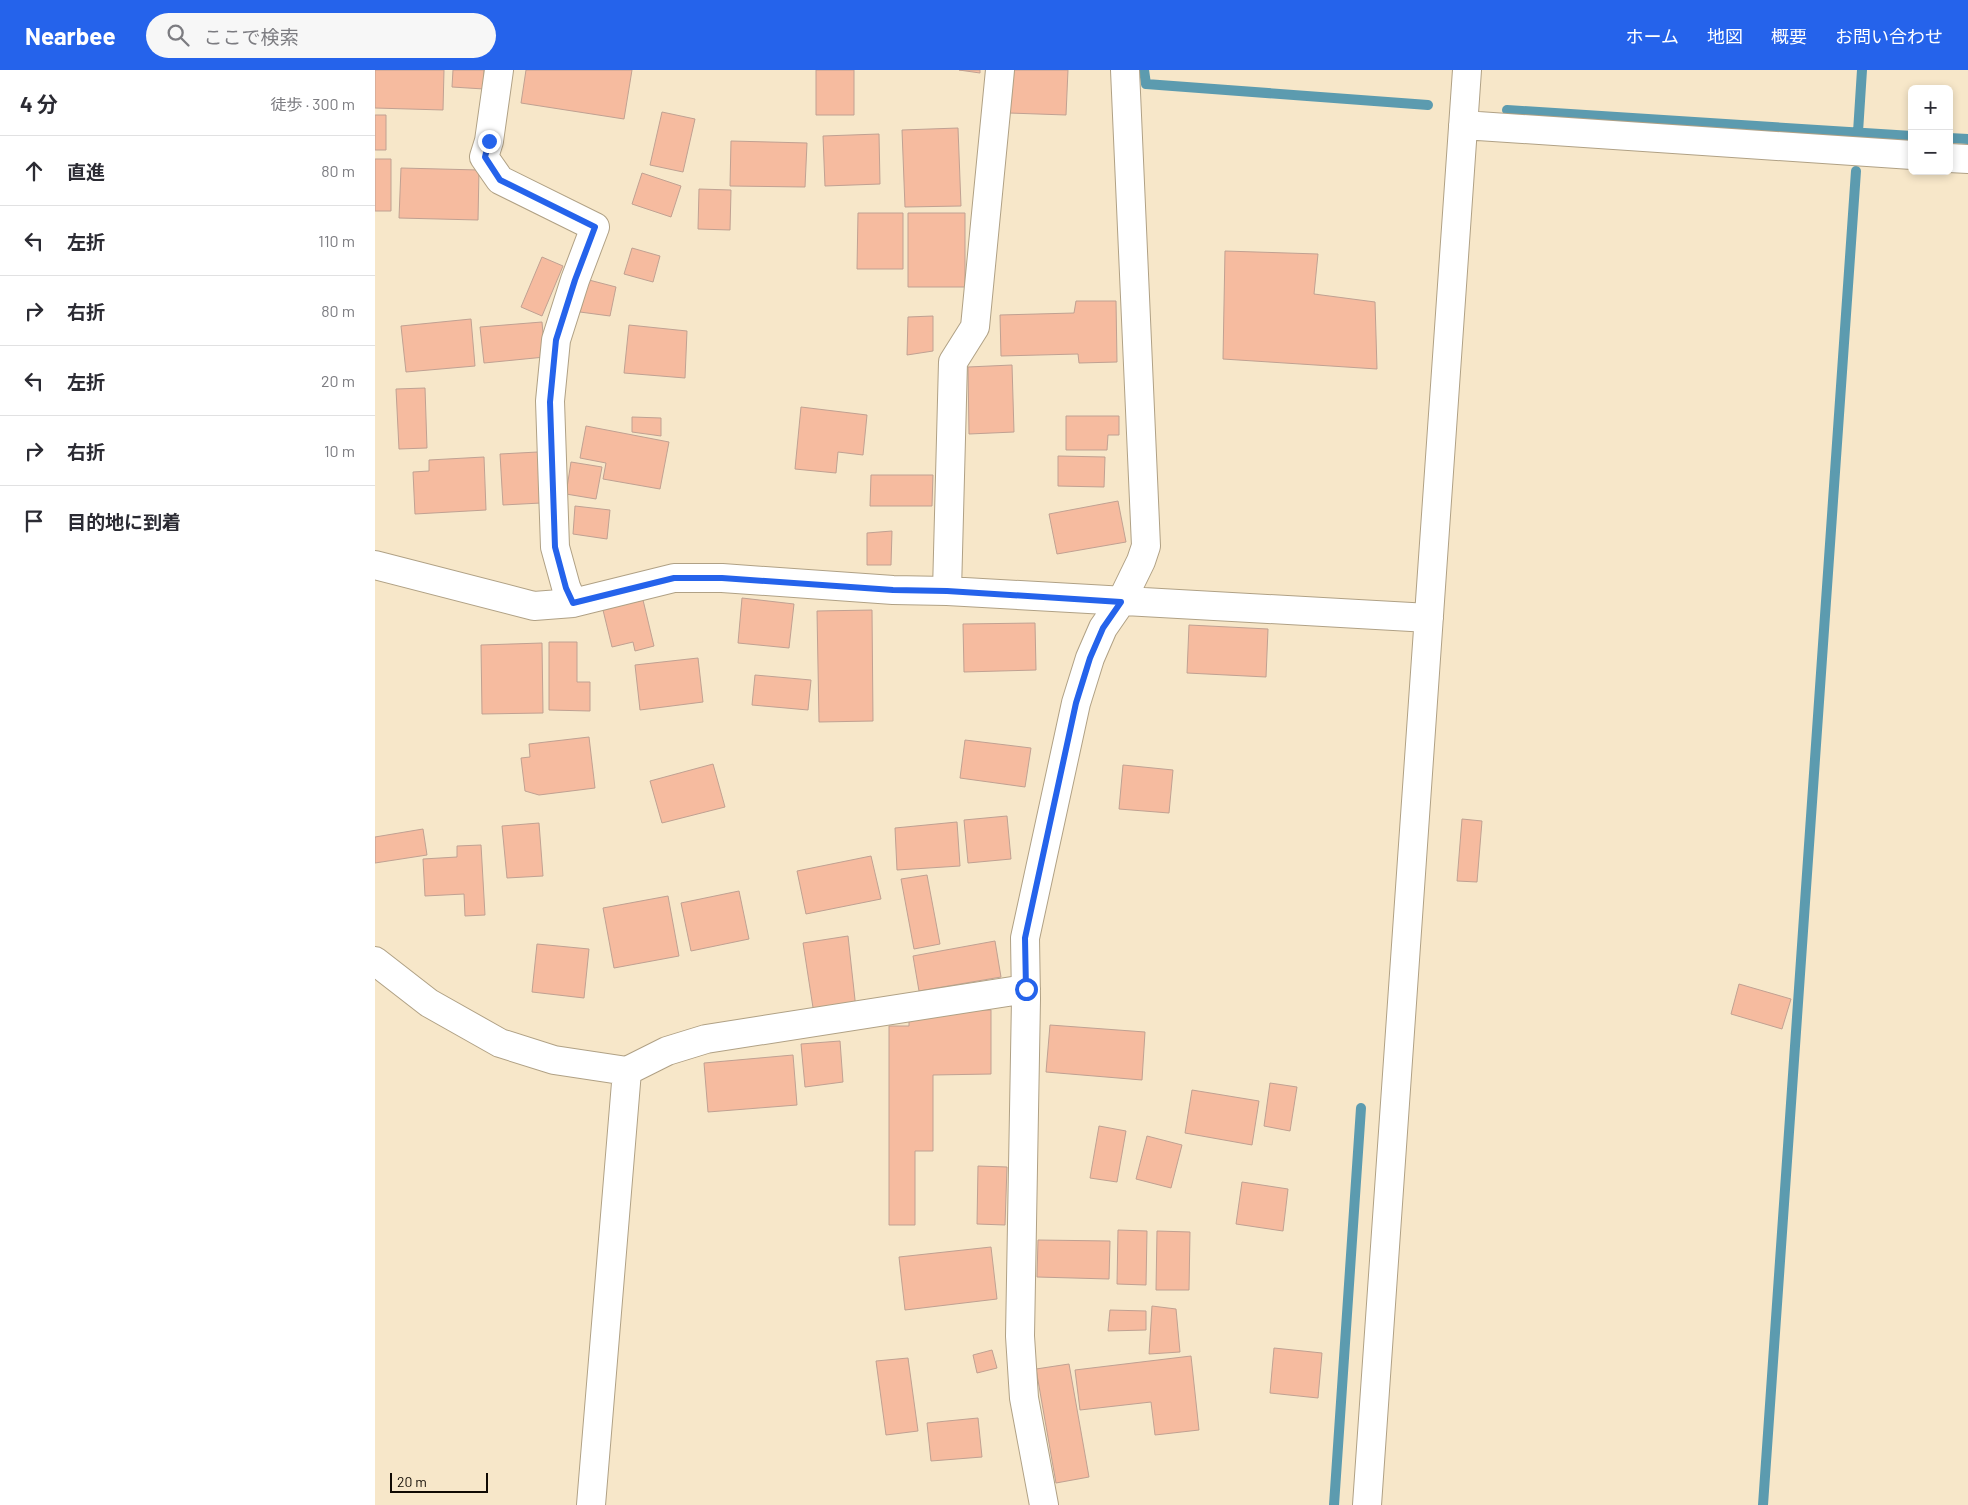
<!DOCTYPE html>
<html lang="ja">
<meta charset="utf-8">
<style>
:root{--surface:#fff;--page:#f7f7f7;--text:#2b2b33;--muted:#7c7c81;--line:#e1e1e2;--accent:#2563eb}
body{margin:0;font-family:Barlow,"Noto Sans JP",sans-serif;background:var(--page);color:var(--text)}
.controls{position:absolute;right:15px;top:15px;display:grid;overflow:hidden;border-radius:8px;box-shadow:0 2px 8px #0003}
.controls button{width:45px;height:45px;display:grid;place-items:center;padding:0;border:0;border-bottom:1px solid var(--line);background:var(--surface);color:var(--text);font:25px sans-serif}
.scale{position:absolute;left:15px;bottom:12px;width:98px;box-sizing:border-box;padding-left:5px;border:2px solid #100a03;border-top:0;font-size:14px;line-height:18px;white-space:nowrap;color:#100a03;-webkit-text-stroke:4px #f7e7c9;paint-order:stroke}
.stop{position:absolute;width:15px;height:15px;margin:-11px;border:4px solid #2563eb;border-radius:50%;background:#fff}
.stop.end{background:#2563eb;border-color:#fff;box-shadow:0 1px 5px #0008}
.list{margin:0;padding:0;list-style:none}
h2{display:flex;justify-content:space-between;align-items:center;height:65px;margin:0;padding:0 20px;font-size:21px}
h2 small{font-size:16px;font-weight:400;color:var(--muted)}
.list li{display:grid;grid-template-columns:32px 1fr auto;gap:15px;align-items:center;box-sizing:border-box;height:70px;padding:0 20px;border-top:1px solid var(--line)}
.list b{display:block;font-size:19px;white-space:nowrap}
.list em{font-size:16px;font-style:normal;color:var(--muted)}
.icon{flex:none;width:28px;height:28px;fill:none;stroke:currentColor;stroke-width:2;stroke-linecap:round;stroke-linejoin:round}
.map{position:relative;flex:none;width:1593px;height:1435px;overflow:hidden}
header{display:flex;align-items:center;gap:30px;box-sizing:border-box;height:70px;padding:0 25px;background:var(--accent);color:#fff}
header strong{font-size:24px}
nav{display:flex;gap:28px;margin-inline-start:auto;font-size:18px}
.search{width:350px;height:45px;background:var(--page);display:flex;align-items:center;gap:12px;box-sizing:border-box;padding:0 18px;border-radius:28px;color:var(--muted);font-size:19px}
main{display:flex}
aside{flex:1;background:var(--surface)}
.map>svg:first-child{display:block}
</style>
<header>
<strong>Nearbee</strong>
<div class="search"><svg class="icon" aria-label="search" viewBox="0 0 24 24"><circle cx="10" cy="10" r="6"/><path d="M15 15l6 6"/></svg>ここで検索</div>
<nav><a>ホーム</a><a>地図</a><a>概要</a><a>お問い合わせ</a></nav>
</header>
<main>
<aside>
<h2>4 分<small>徒歩 · 300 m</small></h2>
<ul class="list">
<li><svg class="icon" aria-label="ahead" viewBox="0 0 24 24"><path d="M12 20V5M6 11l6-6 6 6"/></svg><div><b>直進</b></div><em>80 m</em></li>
<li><svg class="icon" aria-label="left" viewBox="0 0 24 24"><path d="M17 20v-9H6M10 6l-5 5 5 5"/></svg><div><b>左折</b></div><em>110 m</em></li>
<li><svg class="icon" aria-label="right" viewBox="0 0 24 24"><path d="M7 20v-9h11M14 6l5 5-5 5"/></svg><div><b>右折</b></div><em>80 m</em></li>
<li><svg class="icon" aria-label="left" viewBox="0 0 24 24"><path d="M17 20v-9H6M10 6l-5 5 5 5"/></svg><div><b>左折</b></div><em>20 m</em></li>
<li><svg class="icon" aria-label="right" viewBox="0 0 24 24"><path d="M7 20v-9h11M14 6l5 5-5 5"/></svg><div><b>右折</b></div><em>10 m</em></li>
<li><svg class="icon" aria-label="arrive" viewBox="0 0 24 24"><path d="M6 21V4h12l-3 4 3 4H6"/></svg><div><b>目的地に到着</b></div></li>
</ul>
</aside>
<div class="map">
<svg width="1593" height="1435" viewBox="0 0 1593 1435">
<rect width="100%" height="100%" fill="#f7e7c9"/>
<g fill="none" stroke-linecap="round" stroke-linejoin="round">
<!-- stream -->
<path stroke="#5c9baf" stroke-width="10" d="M 769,0 L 771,14 L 1053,35
M 1132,40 L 1537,66
M 1483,62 L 1487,0
M 1574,68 L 1593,69
M 959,1435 L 986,1038
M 1388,1435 L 1481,101"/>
</g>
<!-- building -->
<path fill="#f6bb9f" stroke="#c0a192" d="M 0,0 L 69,0 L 68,40 L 0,38 Z
M 78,0 L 109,0 L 109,19 L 77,17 Z
M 151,0 L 257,0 L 249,49 L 146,33 Z
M 441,0 L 479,0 L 479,45 L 441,45 Z
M 584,0 L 605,0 L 605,3 Z
M 636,0 L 693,0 L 691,45 L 634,43 Z
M 287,42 L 320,49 L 308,102 L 275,95 Z
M 0,45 L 11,45 L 11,80 L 0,80 Z
M 583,58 L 586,136 L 530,137 L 527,60 Z
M 504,64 L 505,114 L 450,116 L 448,66 Z
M 356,71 L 432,73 L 430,117 L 355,116 Z
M 0,89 L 16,89 L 16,141 L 0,141 Z
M 26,98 L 104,100 L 103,150 L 24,148 Z
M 267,103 L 306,116 L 296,147 L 257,134 Z
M 324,119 L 356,120 L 355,160 L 323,159 Z
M 483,143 L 528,143 L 528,199 L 482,199 Z
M 533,143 L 590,143 L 590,217 L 533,217 Z
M 257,178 L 285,186 L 278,212 L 249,204 Z
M 850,181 L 943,184 L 939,224 L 1000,232 L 1002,299 L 848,289 Z
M 167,187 L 188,196 L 167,246 L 146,237 Z
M 214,210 L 241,217 L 235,246 L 205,242 Z
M 701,231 L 741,231 L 742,292 L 704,293 L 703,284 L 626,286 L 625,245 L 699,243 Z
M 558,246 L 558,281 L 532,285 L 533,247 Z
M 96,249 L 100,296 L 31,302 L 26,256 Z
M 167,252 L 170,287 L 109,293 L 105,257 Z
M 254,255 L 312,261 L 310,308 L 249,303 Z
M 637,295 L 639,362 L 594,364 L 593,297 Z
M 50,318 L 52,378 L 24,379 L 21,319 Z
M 426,337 L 492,345 L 488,385 L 463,382 L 461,403 L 420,399 Z
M 691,346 L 744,346 L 744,365 L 733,365 L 732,380 L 691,380 Z
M 257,347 L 286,348 L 286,366 L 257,362 Z
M 211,356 L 294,372 L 285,419 L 228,409 L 231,393 L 205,388 Z
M 163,382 L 166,433 L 128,435 L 125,384 Z
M 683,386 L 730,387 L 729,417 L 683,416 Z
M 109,387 L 111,440 L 40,444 L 38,402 L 54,401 L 54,390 Z
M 196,392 L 227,397 L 221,429 L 191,424 Z
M 496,405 L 558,405 L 557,436 L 495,436 Z
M 743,431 L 751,472 L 682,484 L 674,444 Z
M 200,436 L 235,440 L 232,469 L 198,464 Z
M 517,461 L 516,495 L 492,495 L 492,463 Z
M 367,528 L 419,534 L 414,578 L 363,573 Z
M 268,530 L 279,576 L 260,581 L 258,572 L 237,577 L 228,540 Z
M 497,540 L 498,651 L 444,652 L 442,541 Z
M 660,553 L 661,600 L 589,602 L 588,554 Z
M 814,555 L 893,559 L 891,607 L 812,603 Z
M 174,572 L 202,572 L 202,612 L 215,612 L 215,641 L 174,640 Z
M 167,573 L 168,643 L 107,644 L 106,575 Z
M 323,588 L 328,632 L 265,640 L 260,595 Z
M 380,605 L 436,610 L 433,640 L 377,635 Z
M 214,667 L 220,718 L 164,725 L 150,721 L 146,688 L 155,687 L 154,674 Z
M 590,670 L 656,678 L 650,717 L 585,708 Z
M 338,694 L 350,737 L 287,753 L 275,711 Z
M 748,695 L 798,700 L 794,743 L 744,739 Z
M 632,746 L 636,789 L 593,793 L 589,750 Z
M 1087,749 L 1107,751 L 1102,812 L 1082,811 Z
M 582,752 L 585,796 L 522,800 L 520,758 Z
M 164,753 L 168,806 L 132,808 L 127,756 Z
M 48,759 L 52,785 L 0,793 L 0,767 Z
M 106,775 L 110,845 L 90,846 L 89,824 L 50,826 L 48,789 L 82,787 L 82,776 Z
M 496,786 L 506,829 L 431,844 L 422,801 Z
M 552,805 L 565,874 L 539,879 L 526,809 Z
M 364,821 L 374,869 L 316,881 L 306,833 Z
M 293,826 L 304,886 L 239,898 L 228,838 Z
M 473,866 L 481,939 L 439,944 L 428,873 Z
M 620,871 L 626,907 L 544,921 L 538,886 Z
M 162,874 L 214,879 L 209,928 L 157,922 Z
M 1364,914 L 1416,929 L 1407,959 L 1356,944 Z
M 534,940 L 616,940 L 616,1004 L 558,1005 L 558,1081 L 540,1081 L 540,1155 L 514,1155 L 514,956 L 534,956 Z
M 675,955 L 770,962 L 767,1010 L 671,1002 Z
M 465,971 L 468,1012 L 430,1017 L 426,974 Z
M 418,985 L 422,1035 L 333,1042 L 329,993 Z
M 895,1013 L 922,1017 L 915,1061 L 889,1056 Z
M 817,1020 L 884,1031 L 877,1075 L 810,1063 Z
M 724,1056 L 751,1061 L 742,1112 L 715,1108 Z
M 772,1066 L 807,1075 L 796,1118 L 761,1109 Z
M 603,1096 L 632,1097 L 630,1155 L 602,1154 Z
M 867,1112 L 913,1119 L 908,1161 L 861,1154 Z
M 743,1160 L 772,1161 L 771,1215 L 742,1214 Z
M 782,1161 L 815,1162 L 814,1220 L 781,1220 Z
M 663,1170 L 735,1171 L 734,1209 L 662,1207 Z
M 616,1177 L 622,1229 L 530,1240 L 524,1187 Z
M 777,1236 L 801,1239 L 805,1282 L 774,1284 Z
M 735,1240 L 771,1241 L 771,1260 L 733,1261 Z
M 899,1278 L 947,1283 L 943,1328 L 895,1323 Z
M 617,1280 L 622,1298 L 602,1303 L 598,1285 Z
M 816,1286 L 824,1360 L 780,1365 L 776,1332 L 705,1340 L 700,1300 Z
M 533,1288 L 543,1361 L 511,1365 L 501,1291 Z
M 694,1294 L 714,1407 L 681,1413 L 661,1299 Z
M 603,1348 L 607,1387 L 556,1391 L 552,1353 Z"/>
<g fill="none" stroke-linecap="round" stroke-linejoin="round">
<defs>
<path id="minor" d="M 124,0 L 114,71 L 109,87 L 125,110 L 220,157 L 200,210 L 181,270 L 175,331 L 180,477 L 191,517 L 198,533
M 1088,55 L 1537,85
M 1574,88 L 1593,89
M 0,495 L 159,536 L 198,533 L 299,508 L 347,508 L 518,520 L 572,521 L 1054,548
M 572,521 L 578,292 L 600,257 L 625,0
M 0,891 L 54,933 L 125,973 L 179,990 L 252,1001 L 292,981 L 331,969 L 651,919
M 216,1435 L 252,1001
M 669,1435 L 649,1328 L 645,1266 L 651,929 L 650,868 L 701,633 L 715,588 L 728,558 L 746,532 L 766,491 L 771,476 L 750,0
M 992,1435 L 1092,0"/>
</defs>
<!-- minor casing -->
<use href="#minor" stroke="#b0a185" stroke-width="30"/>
<!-- minor -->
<use href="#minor" stroke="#fff" stroke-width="28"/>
</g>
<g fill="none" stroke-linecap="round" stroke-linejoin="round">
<!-- route -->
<path stroke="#2563eb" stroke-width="6" d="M 114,71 L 110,87 L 125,110 L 220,157 L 200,210 L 181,270 L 175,332 L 180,477 L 191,518 L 198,533 L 299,508 L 347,508 L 518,520 L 572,521 L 746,532 L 728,558 L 715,588 L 701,633 L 650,868 L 651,919"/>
</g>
</svg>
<div class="controls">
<button>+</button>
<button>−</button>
</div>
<div class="scale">20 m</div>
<div class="stop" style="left:651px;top:919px"></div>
<div class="stop end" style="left:114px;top:71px"></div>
</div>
</main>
